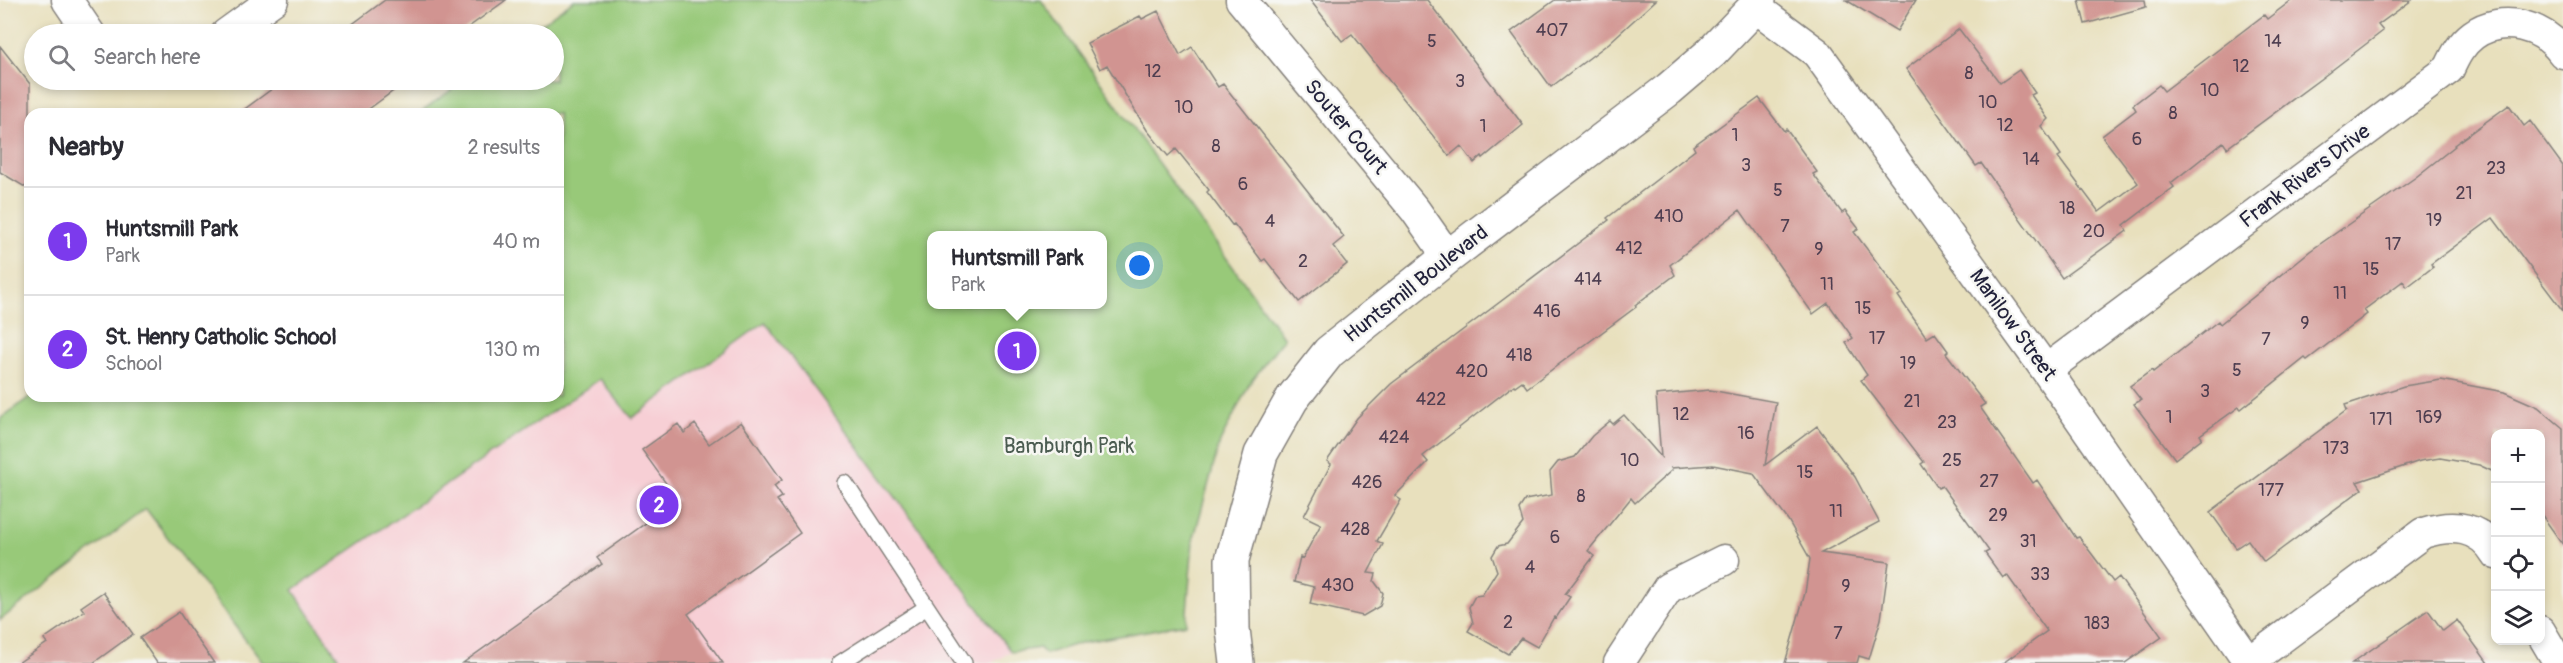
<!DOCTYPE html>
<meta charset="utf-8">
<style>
:root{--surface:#fff;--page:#f2f2f3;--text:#2b2b33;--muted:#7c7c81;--line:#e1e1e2;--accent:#7c3aed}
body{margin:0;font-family:Pangolin,sans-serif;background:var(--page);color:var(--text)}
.controls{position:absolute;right:18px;bottom:18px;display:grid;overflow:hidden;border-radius:12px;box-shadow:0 3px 9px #0003}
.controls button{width:54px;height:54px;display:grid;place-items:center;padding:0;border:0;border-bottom:2px solid var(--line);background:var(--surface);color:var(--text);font:30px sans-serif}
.you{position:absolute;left:1140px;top:266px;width:21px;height:21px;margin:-15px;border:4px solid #fff;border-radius:50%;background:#1a73e8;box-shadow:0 0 0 9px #1a73e833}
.badge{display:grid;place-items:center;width:39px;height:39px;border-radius:50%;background:var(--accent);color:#fff;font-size:20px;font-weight:700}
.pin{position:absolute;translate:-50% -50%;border:3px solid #fff;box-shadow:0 2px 6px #0006}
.popup{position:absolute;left:927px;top:231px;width:180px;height:78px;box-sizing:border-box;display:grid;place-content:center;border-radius:12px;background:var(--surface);filter:drop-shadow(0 2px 4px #0005);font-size:20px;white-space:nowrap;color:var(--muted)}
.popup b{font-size:22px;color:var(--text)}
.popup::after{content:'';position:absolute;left:50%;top:100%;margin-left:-12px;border:12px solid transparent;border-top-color:var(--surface)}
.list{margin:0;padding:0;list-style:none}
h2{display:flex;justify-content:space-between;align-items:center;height:78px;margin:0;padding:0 24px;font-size:26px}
h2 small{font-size:20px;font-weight:400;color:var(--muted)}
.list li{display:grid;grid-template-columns:39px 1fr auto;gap:18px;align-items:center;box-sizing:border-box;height:108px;padding:0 24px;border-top:2px solid var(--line)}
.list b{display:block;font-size:22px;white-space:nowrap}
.list p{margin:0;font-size:20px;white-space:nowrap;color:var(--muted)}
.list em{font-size:20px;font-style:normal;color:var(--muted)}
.icon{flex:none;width:33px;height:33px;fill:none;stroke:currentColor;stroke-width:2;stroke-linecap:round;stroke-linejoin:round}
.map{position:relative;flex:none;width:2563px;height:663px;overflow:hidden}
.search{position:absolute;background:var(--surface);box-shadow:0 3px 9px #0003;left:24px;top:24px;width:540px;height:66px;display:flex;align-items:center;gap:15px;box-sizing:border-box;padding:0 21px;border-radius:33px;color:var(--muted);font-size:22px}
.panel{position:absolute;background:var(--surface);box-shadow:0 3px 9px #0003;left:24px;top:108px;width:540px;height:294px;border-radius:18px}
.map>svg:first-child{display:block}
</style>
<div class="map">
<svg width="2563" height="663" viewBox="0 0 2563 663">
<rect width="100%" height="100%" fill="#f6f6f2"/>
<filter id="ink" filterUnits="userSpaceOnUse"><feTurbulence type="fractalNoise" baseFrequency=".0167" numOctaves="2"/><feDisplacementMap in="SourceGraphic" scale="12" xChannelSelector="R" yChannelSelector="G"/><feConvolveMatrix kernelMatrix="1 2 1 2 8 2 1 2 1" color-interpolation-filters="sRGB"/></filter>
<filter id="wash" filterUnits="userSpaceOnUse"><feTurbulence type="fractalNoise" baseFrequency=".008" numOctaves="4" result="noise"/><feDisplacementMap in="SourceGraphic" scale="24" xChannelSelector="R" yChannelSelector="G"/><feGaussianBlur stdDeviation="1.35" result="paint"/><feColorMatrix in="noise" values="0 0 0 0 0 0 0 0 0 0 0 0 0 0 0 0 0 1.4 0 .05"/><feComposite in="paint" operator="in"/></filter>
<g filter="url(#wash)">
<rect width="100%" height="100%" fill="#e8e0bd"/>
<!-- built -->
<path fill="#f7cfd5" d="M 765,322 L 1011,652 L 992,663 L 342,663 L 292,591 L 600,379 L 632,418 Z"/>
<!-- green -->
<path fill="#98c979" stroke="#5d765a" stroke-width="1.5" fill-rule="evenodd" d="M 574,0 L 1041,0 L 1284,338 L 1250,383 L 1220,442 L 1193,541 L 1186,624 L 1084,642 L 1045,654 L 1040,648 L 1011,652 L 765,322 L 632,418 L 600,379 L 293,590 L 342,663 L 263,663 L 146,509 L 0,620 L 0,419 L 31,396 L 558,396 L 558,114 L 418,114 L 465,80 L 554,80 L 554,34 L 527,34 ZM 932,236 L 1102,236 L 1102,304 L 932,304 Z"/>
<g id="blocks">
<!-- building -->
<path fill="#d19491" d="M 385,0 L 506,0 L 459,34 L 339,34 Z
M 1310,0 L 1427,0 L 1523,125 L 1483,158 L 1482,156 L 1474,163 L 1461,146 L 1449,156 L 1352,34 L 1342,41 Z
M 1555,0 L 1656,0 L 1609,43 L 1551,87 L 1511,32 Z
M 1846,0 L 1916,0 L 1897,31 Z
M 2079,0 L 2145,0 L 2146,7 L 2085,24 Z
M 2292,0 L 2412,0 L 2378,25 L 2383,31 L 2323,77 L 2227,148 L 2223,142 L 2171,183 L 2174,187 L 2124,225 L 2127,231 L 2062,278 L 1981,163 L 1976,166 L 1906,69 L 1959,29 L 2000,83 L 2019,70 L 2035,93 L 2031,95 L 2048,119 L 2041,126 L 2061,155 L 2058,157 L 2099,212 L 2138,183 L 2102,136 L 2136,110 L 2133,105 L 2159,85 L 2164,91 L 2264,15 L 2267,19 Z
M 1158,11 L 1180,55 L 1192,47 L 1218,87 L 1223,84 L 1344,237 L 1333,246 L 1347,264 L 1299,302 L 1265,259 L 1262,261 L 1234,224 L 1232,225 L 1207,192 L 1209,190 L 1176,149 L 1168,156 L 1147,130 L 1107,65 L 1100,69 L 1087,43 L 1140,16 L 1142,19 Z
M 0,46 L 30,84 L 30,190 L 0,172 Z
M 284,80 L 408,80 L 362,114 L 238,114 Z
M 1759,98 L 1784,131 L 1786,129 L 1817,172 L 1813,174 L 1842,213 L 1845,211 L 1859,229 L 1854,232 L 1901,294 L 1898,296 L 1927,338 L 1935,333 L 1948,351 L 1946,353 L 1985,404 L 1980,407 L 2033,483 L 2037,480 L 2076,538 L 2079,537 L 2113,582 L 2119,577 L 2162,637 L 2125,663 L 2003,663 L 2047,631 L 2007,575 L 2003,578 L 1985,553 L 1989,551 L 1942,486 L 1938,488 L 1921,464 L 1924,462 L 1861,380 L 1867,375 L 1846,343 L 1853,338 L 1828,303 L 1813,314 L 1740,210 L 1670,265 L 1675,275 L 1635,305 L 1636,307 L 1527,388 L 1522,381 L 1515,386 L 1514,385 L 1423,456 L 1428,462 L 1395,496 L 1401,500 L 1377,541 L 1383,544 L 1368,573 L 1376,574 L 1374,581 L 1383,593 L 1380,606 L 1363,616 L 1310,604 L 1314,587 L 1294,582 L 1300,557 L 1303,558 L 1321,524 L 1304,516 L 1331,464 L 1327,461 L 1357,418 L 1391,384 L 1609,220 L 1607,218 L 1695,150 L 1693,146 Z
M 2509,105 L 2524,126 L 2530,121 L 2563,166 L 2563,311 L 2493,218 L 2431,264 L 2433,267 L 2407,287 L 2403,281 L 2364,310 L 2367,314 L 2307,360 L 2305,358 L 2241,409 L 2239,407 L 2200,435 L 2202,438 L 2175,459 L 2134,404 L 2141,400 L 2130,386 L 2152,370 L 2153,372 L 2218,321 L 2220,324 L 2310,251 L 2416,177 L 2455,146 L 2454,145 Z
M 2441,380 L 2504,392 L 2538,407 L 2563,428 L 2563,545 L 2541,514 L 2541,434 L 2496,434 L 2496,473 L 2479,465 L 2440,458 L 2420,461 L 2357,482 L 2362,489 L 2264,562 L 2248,540 L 2236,548 L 2210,512 L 2347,410 L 2345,405 L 2404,386 Z
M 1710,390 L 1776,402 L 1765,465 L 1817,426 L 1855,477 L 1879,522 L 1821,553 L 1889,562 L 1881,619 L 1869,659 L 1859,656 L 1857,663 L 1785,663 L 1805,593 L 1810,559 L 1788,520 L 1753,473 L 1713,465 L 1671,468 L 1672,470 L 1635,503 L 1631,498 L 1588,551 L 1594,556 L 1565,594 L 1570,597 L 1556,618 L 1554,617 L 1537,647 L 1521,638 L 1508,654 L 1468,631 L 1473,623 L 1469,607 L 1475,596 L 1482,595 L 1497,571 L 1492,556 L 1498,546 L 1507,544 L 1523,523 L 1519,509 L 1525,500 L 1552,495 L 1550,472 L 1558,462 L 1575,457 L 1592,436 L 1610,421 L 1613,424 L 1624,415 L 1661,457 L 1656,395 Z
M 741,422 L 782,480 L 774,486 L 782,497 L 777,500 L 800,533 L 688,614 L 723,663 L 463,663 L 602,564 L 597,558 L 678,500 L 642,450 L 678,424 L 684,433 L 695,424 L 709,444 Z
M 103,592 L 133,634 L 93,663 L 18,663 L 47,643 L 44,639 L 84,611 L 81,607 Z
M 2428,610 L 2443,631 L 2457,620 L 2488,663 L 2352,663 Z
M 179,612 L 186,623 L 214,663 L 157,663 L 140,638 Z"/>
</g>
</g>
<g filter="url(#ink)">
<use href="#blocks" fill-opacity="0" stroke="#85817c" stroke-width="1.5"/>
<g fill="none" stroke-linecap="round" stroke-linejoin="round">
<defs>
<path id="service" d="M 845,483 L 964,663
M 840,663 L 927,607"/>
<path id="minor" d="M 67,0 L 90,34
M 1241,0 L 1415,210 L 1448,257
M 1755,7 L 1817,53 L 2046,370 L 2249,662
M 226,34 L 273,0
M 2046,370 L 2449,69 C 2455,56 2461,44 2473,35 C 2502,14 2543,25 2563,53
M 2540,631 L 2559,663
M 1619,663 L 1668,588 L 1724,560
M 2248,663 L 2423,533 C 2452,524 2479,525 2496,554"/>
<path id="tertiary" d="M 1237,663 L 1233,629 L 1232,560 L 1261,454 L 1292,399 L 1329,352 L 1448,257 L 1669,89 L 1711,53 L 1755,7 L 1759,0"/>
</defs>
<!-- service casing -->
<use href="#service" stroke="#85817c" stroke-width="18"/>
<!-- minor casing -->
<use href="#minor" stroke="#85817c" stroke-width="33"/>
<!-- tertiary casing -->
<use href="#tertiary" stroke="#85817c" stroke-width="36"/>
<!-- service -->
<use href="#service" stroke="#fff" stroke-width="15"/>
<!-- minor -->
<use href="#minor" stroke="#fff" stroke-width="30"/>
<!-- tertiary -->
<use href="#tertiary" stroke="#fff" stroke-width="33"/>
</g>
</g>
<g text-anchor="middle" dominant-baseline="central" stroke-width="5" stroke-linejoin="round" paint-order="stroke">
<!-- number labels -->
<g font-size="18" fill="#4e3e50">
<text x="1552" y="30">407</text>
<text x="1432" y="41">5</text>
<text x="2273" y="41">14</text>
<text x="2241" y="66">12</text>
<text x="1153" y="71">12</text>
<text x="1969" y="73">8</text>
<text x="1460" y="81">3</text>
<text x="2210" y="90">10</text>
<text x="1988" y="102">10</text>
<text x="1184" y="107">10</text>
<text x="2173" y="113">8</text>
<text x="2005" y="125">12</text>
<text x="1483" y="126">1</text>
<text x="1735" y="135">1</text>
<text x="2137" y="139">6</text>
<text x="1216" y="146">8</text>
<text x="2031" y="159">14</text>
<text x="1746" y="165">3</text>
<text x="2496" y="168">23</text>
<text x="1243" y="184">6</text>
<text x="1778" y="190">5</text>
<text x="2464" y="193">21</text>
<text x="2067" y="208">18</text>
<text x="1669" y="216">410</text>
<text x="2434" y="220">19</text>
<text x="1270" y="221">4</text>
<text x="1785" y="226">7</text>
<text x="2094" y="231">20</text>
<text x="2393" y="244">17</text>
<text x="1629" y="248">412</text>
<text x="1819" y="249">9</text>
<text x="1303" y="261">2</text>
<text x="2371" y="269">15</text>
<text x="1588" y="279">414</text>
<text x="1827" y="284">11</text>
<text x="2340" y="293">11</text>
<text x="1863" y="308">15</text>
<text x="1547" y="311">416</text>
<text x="2305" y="323">9</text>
<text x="1877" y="338">17</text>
<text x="2266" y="339">7</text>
<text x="1519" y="355">418</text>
<text x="1908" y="363">19</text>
<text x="2237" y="370">5</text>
<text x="1472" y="371">420</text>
<text x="2205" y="391">3</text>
<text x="1431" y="399">422</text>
<text x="1912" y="401">21</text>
<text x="1681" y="414">12</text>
<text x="2169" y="417">1</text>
<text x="2429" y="417">169</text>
<text x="2381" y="419">171</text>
<text x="1947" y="422">23</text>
<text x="1746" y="433">16</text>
<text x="1394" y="437">424</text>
<text x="2336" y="448">173</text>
<text x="1630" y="460">10</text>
<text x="1952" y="460">25</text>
<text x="1805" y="472">15</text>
<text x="1989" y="481">27</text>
<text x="1367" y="482">426</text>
<text x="2271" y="490">177</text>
<text x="1581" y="496">8</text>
<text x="1836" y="511">11</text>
<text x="1998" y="515">29</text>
<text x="1355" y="529">428</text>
<text x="1555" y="537">6</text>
<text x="2028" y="541">31</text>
<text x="1530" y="567">4</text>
<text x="2040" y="574">33</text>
<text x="1338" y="585">430</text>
<text x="1846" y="586">9</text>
<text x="1508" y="622">2</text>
<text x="2097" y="623">183</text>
<text x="1838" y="633">7</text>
</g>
<!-- street labels -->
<g font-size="21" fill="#22223b" stroke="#f6f6f2">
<text transform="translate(1346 127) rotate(50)">Souter Court</text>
<text transform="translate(2305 176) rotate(-37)">Frank Rivers Drive</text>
<text transform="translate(1416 284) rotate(-38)">Huntsmill Boulevard</text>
<text transform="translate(2013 325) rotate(54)">Manilow Street</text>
</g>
<!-- park labels -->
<g font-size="21" fill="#4b5c51" stroke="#f6f6f2">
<text x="1069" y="446">Bamburgh Park</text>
</g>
</g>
</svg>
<div class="controls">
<button>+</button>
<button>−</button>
<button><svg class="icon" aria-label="locate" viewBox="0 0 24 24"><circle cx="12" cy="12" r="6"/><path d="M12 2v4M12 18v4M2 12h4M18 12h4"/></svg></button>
<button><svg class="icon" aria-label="layers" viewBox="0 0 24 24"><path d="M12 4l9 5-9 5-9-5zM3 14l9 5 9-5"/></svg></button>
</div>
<div class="you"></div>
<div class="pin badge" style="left:1017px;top:351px">1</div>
<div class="popup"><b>Huntsmill Park</b>Park</div>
<div class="pin badge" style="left:659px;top:505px">2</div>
<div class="search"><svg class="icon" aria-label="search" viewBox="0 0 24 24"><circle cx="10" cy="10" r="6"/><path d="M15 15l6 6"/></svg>Search here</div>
<section class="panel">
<h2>Nearby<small>2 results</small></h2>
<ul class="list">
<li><span class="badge">1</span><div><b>Huntsmill Park</b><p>Park</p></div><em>40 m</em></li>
<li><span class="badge">2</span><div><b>St. Henry Catholic School</b><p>School</p></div><em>130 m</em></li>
</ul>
</section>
</div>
